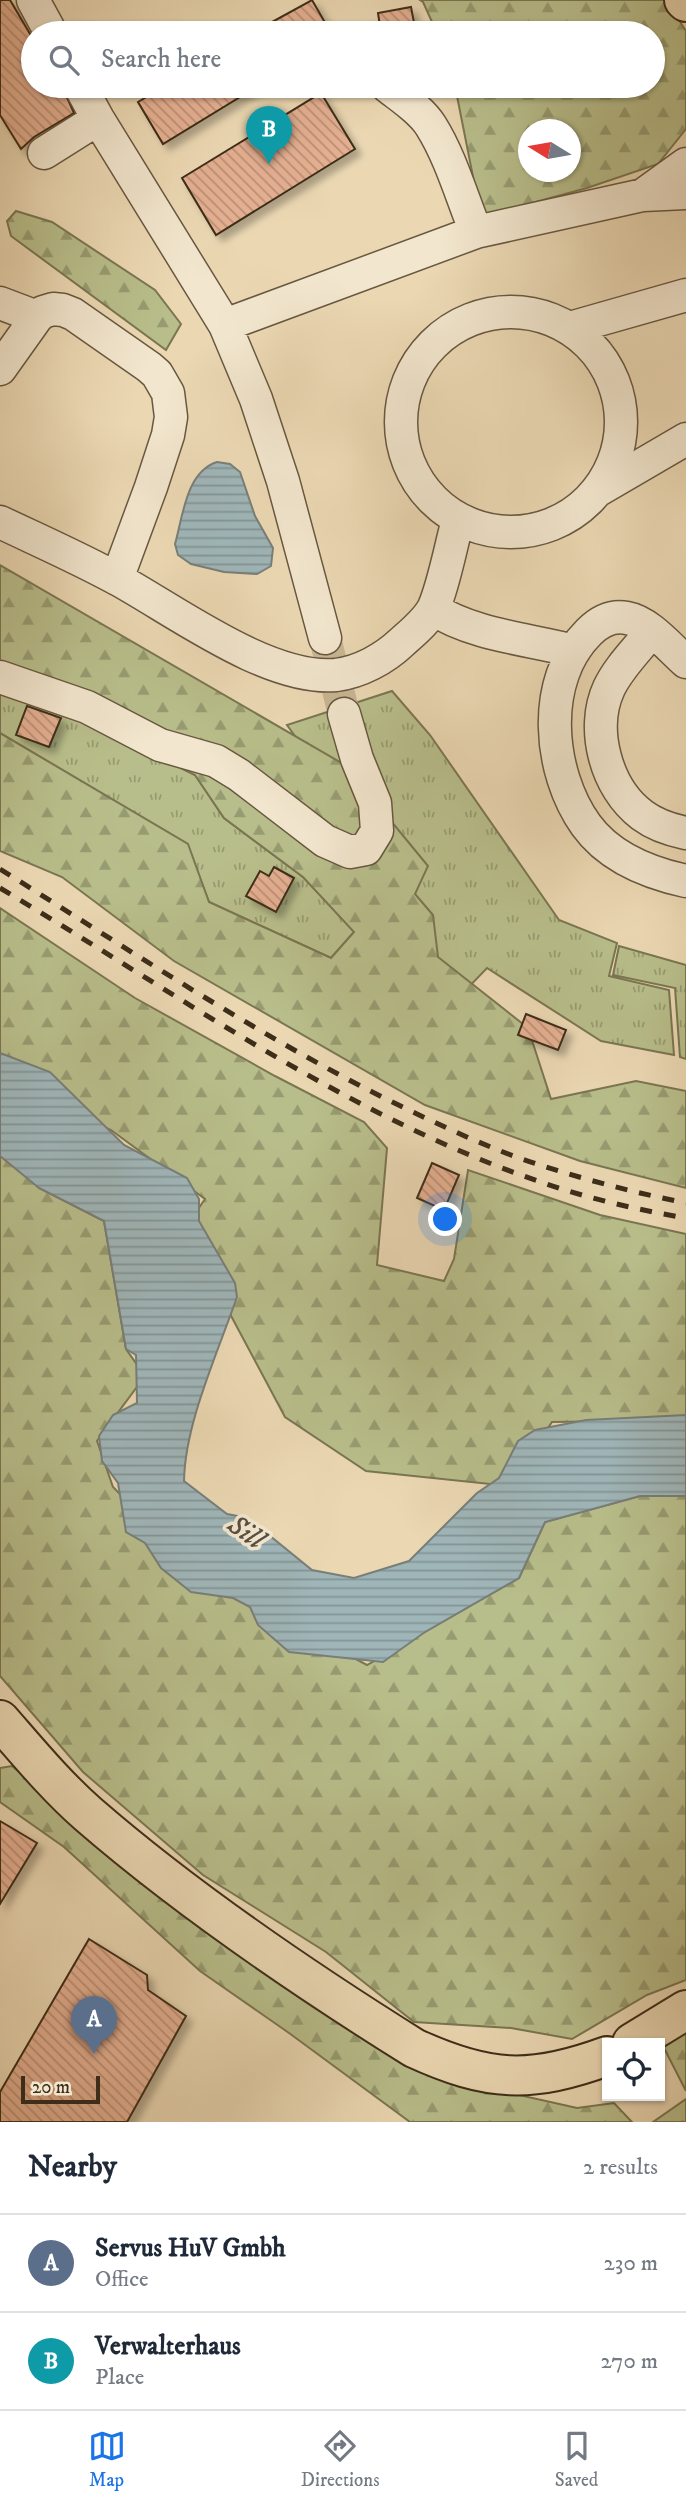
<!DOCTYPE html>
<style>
:root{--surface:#fff;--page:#f2f2f3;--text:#1f2937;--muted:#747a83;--line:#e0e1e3;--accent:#1a73e8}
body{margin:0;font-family:"IM FELL DW Pica",serif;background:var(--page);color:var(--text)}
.controls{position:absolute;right:21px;bottom:21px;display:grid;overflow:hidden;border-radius:0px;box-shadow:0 2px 5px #0004}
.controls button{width:63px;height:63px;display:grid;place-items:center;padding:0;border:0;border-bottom:2px solid var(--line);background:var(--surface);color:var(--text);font:35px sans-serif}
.compass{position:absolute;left:518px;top:119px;width:63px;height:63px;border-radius:50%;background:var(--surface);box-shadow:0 2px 5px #0004;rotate:281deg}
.scale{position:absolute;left:21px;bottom:18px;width:79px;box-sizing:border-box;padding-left:7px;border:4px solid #3d2d19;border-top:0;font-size:19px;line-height:24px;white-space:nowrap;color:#3d2d19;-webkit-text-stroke:5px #f2e6ce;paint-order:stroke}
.you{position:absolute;left:446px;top:1220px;width:24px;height:24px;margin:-18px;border:5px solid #fff;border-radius:50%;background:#1a73e8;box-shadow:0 0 0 10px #1a73e833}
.badge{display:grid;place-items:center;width:46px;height:46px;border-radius:50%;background:var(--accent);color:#fff;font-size:23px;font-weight:700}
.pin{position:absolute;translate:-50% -58px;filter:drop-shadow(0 2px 4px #0008)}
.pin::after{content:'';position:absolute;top:37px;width:24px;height:21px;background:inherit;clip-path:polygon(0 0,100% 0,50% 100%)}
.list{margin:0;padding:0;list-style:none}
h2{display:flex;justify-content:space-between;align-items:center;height:91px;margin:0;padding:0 28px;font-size:30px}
h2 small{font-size:23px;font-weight:400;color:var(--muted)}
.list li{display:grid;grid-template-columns:46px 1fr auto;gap:21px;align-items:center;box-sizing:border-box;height:98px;padding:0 28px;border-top:2px solid var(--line)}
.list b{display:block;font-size:26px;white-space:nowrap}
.list p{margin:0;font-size:23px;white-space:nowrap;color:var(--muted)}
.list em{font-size:23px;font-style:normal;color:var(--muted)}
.icon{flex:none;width:38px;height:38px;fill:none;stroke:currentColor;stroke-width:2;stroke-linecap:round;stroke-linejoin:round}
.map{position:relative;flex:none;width:686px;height:2122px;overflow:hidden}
.search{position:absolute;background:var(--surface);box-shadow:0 2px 5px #0004;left:21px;right:21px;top:21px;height:77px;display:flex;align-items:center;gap:18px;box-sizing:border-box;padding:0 24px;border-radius:38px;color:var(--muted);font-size:26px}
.sheet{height:287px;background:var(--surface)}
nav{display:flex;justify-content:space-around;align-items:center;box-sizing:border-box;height:98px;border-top:2px solid var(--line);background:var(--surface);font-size:19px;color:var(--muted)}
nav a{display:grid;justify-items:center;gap:4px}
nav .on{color:var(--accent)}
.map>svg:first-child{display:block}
</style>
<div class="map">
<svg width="686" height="2122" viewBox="0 0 686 2122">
<defs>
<pattern id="grass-tufts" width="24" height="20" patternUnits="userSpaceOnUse" patternTransform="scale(1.75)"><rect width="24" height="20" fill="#b8be8b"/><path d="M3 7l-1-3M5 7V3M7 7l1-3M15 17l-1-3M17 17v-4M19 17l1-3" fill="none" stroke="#979b71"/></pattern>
<pattern id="forest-firs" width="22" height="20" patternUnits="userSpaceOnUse" patternTransform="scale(1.75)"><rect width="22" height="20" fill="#b8be8b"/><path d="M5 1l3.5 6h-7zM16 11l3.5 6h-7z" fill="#979b71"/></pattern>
<pattern id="water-rules" width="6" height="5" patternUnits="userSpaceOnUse" patternTransform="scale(1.75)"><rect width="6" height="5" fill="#9fb6b9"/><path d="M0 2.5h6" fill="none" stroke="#839496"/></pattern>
<pattern id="building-back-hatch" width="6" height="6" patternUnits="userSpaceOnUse" patternTransform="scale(1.75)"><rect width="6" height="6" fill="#e4af91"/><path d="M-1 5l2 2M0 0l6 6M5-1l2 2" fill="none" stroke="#ba8f76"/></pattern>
<filter id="shadow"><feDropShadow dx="6" dy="6" stdDeviation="3.5" flood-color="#0004"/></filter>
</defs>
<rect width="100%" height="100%" fill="#ebd8b3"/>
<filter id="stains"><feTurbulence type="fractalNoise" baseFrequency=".00286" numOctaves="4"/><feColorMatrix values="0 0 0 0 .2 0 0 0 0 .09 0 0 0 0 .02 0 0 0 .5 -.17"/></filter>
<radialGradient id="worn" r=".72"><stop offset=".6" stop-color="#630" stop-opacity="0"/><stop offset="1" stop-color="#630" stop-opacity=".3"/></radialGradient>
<!-- grass -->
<path fill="url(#grass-tufts)" stroke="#7a7652" stroke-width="2" d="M 0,691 L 56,706 L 195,775 L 224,818 L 303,877 L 355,931 L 331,958 L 209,902 L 187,844 L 0,733 Z
M 392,691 L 430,735 L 559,920 L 617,943 L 609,976 L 669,990 L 674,1055 L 601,1041 L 487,968 L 465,991 L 377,923 L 360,826 L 287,725 Z
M 619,946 L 686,965 L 686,1059 L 680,1057 L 675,988 L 613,975 Z"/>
<!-- forest -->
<path fill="url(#forest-firs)" stroke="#7a7652" stroke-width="2" fill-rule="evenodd" d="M 420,0 L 666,0 L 686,31 L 686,129 L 658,164 L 587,188 L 481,217 L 455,86 L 653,86 L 653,33 L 437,33 L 423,2 ZM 528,130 L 570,130 L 570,172 L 528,172 Z
M 16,211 L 52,222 L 155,290 L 181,324 L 166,350 L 11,236 L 7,221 Z
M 0,565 L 345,765 L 428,866 L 415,894 L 433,915 L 438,957 L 528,1028 L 551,1099 L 636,1081 L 686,1091 L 686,1188 L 580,1161 L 425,1105 L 174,961 L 62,877 L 0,851 L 0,733 L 188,844 L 209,902 L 331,958 L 354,932 L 303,877 L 224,818 L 195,775 L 56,706 L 0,691 Z
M 0,908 L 135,998 L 275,1076 L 364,1122 L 387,1148 L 377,1265 L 444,1281 L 454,1259 L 468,1170 L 600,1215 L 686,1234 L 686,1420 L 552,1422 L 509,1486 L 366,1471 L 285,1417 L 229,1312 L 192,1218 L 205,1199 L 111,1130 L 5,1079 L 0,1072 Z
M 0,1149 L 39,1188 L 104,1221 L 126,1349 L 145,1376 L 97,1441 L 113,1487 L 197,1573 L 367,1665 L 519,1578 L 545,1522 L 640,1496 L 686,1496 L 686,1980 L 647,1995 L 572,2039 L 511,2028 L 414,2022 L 326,1952 L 203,1875 L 83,1772 L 0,1676 Z
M 12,1766 L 108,1846 L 453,2080 L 577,2108 L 614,2103 L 632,2122 L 410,2122 L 289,2033 L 200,1971 L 64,1847 L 0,1802 L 0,1768 Z
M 686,2031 L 686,2091 L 663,2046 Z
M 686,2099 L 686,2122 L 653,2122 Z"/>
<!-- water -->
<path fill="url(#water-rules)" stroke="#787f79" stroke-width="2" d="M 217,462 L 230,464 L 240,472 L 255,516 L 273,548 L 271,566 L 257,574 L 224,572 L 191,564 L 178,555 L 175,544 C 183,516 186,472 217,462 Z
M 0,1053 L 50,1072 L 124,1145 L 187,1178 L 199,1199 L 199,1221 L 235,1283 L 237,1297 C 218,1352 185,1423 184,1481 L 227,1514 L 248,1518 L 312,1570 L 354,1578 L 409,1561 L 477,1493 L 499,1478 L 518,1441 L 535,1430 L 586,1420 L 686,1415 L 686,1496 L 640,1496 L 545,1522 L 519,1578 L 425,1632 L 383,1662 L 289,1652 L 258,1625 L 250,1607 L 233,1598 L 191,1592 L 161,1568 L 145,1543 L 126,1532 L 118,1483 L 102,1461 L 99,1436 L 113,1415 L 137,1403 L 136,1355 L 126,1349 L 104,1221 L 39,1188 L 0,1156 Z"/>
<!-- building -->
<path fill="url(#building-back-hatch)" stroke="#3d2d19" stroke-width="2" filter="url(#shadow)" d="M 0,0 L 10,0 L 33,39 L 33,86 L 62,86 L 74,113 L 34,137 L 21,149 L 0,115 Z
M 312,0 L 331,33 L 252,33 Z
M 411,7 L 416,33 L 381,33 L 378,13 Z
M 165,86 L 258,86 L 163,144 L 138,102 Z
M 321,93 L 355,149 L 216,235 L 182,178 Z
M 27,706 L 61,718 L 49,747 L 16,735 Z
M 274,867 L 294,878 L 276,912 L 246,896 L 260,871 L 269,876 Z
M 526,1014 L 566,1030 L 558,1050 L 518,1035 Z
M 432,1163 L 459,1175 L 444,1210 L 417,1198 Z
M 0,1821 L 37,1843 L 0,1904 Z
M 89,1939 L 147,1975 L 148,1990 L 186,2016 L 127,2122 L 0,2122 L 0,2092 Z"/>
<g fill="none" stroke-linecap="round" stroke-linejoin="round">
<!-- minor-tunnel -->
<path stroke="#c8b694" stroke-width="32" stroke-dasharray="32 16" stroke-linecap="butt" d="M 325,638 L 344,714"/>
<defs>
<path id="minor" d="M 33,0 L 51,33
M 80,86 L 98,119 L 225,325 L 256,399 L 283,481 L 325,638
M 387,86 C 402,98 421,110 431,126 C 451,158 462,198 476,232
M 44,153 L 98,119
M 643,195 L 686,164
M 0,303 L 37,317
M401 422a110 110 0 1 1 220 0a110 110 0 1 1-220 0Z
M 225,325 L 476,232 L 643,195 L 686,193
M 570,328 L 686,295
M 0,369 L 37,317 L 43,312 L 53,309 L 63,310 L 73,314 L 149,367 L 157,374 L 168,393 L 171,417 L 168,435 L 151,487 L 117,579
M 597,491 L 686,439
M 0,522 C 40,541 81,559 119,580 C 177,612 269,681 336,675 C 360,672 384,659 402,642 C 412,633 428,620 434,607 C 444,584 451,545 458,520
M 433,609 C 473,635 528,639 574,651
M 651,632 C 637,650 619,667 609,688 C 590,729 606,788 642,815 C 654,824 671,830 686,833
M 686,662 C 670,648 649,622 627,618 C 612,615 599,622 589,632 C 540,680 548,772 586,825 C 609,857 649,873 686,881
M 0,677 L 87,707 L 160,745 L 216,761 L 239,775 L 325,841 L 350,852 L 366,849 L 377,831 L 375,803 L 357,759 L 344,714"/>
<path id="major" d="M 0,1720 C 28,1752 56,1786 88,1814 C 187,1900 302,1978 414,2048 C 488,2082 531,2084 607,2056
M 632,2043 L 686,2010"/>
<path id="highway" d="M 684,0 L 686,2"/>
</defs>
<!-- minor casing -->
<use href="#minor" stroke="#685840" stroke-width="35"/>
<!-- major casing -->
<use href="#major" stroke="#3d2d19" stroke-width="42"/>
<!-- highway casing -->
<use href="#highway" stroke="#3d2d19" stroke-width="42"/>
<!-- minor -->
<use href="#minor" stroke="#f2e6ce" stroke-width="32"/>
<!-- major -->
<use href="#major" stroke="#ebd8b3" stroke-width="38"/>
<!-- highway -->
<use href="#highway" stroke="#ebd8b3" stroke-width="38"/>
<!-- rail -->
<path stroke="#3d2d19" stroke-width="5" stroke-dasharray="12 12" stroke-linecap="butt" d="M 0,869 C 136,954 270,1044 415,1113 C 455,1132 496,1151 537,1164 C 586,1180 636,1193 686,1203
M 0,888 C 183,997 357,1124 562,1189 C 603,1202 645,1211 686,1218"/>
</g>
<g text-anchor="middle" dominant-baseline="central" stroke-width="7" stroke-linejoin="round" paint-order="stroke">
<!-- water labels -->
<g font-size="28" font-style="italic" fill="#564f41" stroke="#f2e6ce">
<text transform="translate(246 1532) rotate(34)">Sill</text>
</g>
</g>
<rect width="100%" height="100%" filter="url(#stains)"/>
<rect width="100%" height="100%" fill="url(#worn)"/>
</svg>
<div class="controls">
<button><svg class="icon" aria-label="locate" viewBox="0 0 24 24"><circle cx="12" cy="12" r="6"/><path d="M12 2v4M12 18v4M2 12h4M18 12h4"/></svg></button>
</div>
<svg class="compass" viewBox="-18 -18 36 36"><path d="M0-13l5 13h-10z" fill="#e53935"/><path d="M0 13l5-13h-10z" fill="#747a83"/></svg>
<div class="scale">20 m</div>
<div class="you"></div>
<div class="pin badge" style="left:94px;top:2054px;background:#5c6f8a">A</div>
<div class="pin badge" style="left:269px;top:164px;background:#0f9aa8">B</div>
<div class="search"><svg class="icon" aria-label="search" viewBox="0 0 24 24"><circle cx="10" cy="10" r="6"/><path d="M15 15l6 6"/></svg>Search here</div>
</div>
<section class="sheet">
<h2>Nearby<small>2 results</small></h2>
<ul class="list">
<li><span class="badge" style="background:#5c6f8a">A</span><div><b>Servus HuV Gmbh</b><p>Office</p></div><em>230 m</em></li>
<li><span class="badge" style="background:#0f9aa8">B</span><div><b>Verwalterhaus</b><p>Place</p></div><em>270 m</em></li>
</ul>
</section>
<nav>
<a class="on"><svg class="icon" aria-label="map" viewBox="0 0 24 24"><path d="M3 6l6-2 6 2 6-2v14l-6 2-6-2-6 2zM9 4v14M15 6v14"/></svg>Map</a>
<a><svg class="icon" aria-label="directions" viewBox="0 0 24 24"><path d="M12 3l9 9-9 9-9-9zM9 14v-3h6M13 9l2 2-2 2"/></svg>Directions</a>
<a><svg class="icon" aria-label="saved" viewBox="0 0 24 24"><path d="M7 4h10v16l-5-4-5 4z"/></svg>Saved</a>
</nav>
